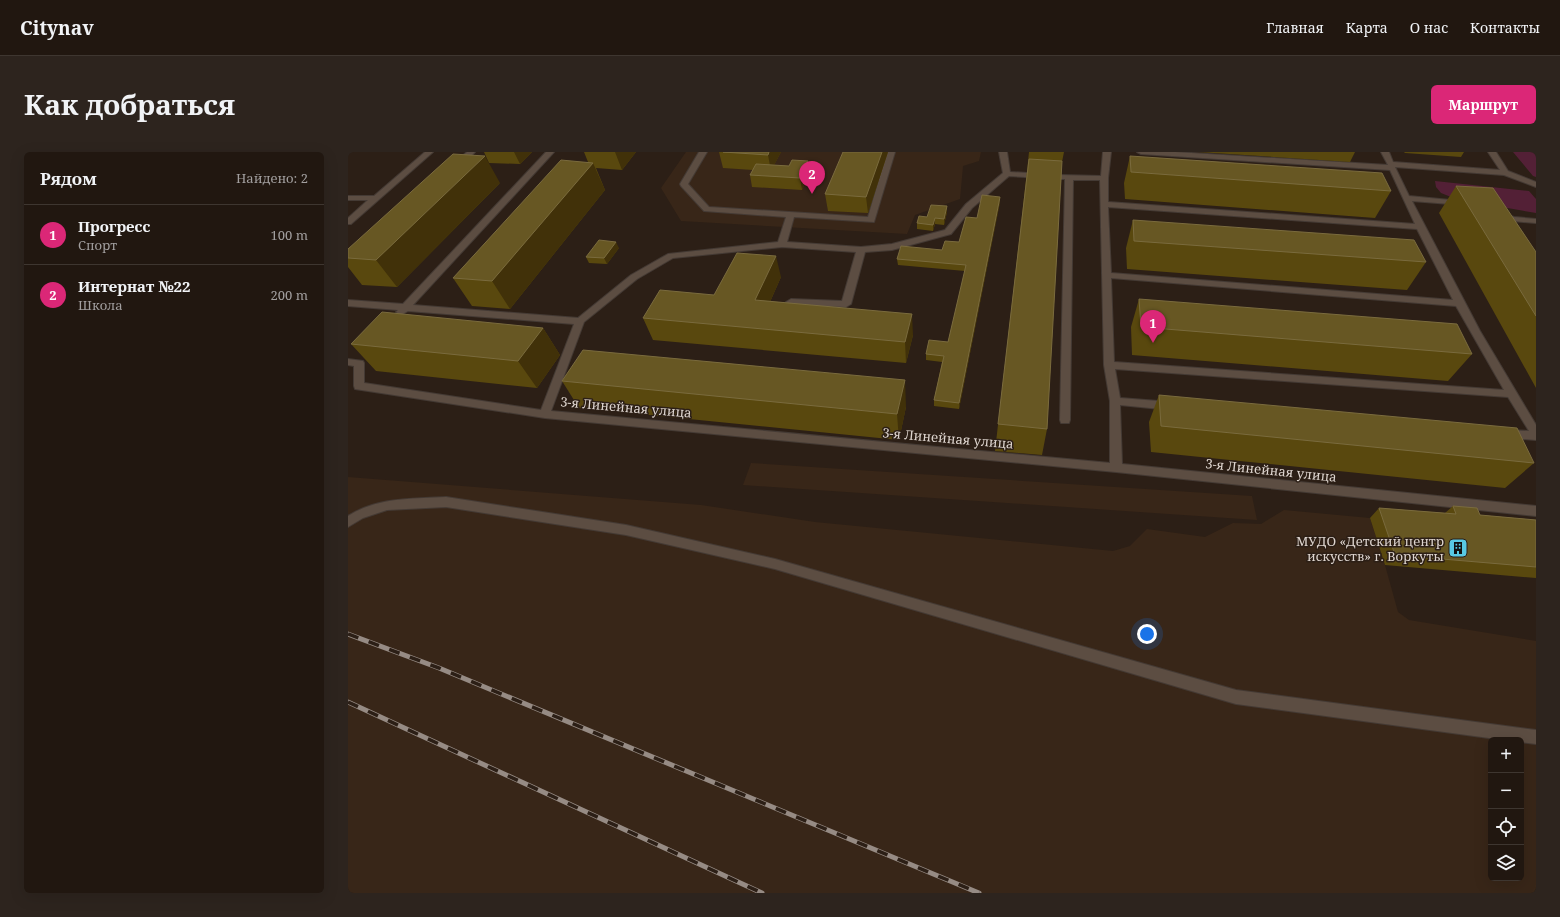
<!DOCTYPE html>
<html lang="ru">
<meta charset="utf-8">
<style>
:root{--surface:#211710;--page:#2d241e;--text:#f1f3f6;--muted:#a29f9f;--line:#3e3630;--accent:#db2777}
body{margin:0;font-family:"Noto Serif",serif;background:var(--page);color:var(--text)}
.controls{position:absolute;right:12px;bottom:12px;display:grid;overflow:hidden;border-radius:6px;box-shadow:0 4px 16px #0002}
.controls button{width:36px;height:36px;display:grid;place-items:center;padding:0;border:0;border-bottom:1px solid var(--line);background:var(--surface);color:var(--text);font:20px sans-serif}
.you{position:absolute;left:799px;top:482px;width:14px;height:14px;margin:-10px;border:3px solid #fff;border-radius:50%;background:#1a73e8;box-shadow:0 0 0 6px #1a73e833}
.badge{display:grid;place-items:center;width:26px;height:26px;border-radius:50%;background:var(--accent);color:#fff;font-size:13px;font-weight:700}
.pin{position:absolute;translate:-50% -33px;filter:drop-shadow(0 1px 2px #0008)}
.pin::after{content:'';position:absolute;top:21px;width:14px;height:12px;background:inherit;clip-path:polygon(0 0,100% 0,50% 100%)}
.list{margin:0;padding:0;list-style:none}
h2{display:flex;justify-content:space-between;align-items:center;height:52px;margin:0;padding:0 16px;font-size:17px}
h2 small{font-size:13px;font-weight:400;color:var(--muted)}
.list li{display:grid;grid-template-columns:26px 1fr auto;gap:12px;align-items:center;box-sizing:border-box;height:60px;padding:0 16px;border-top:1px solid var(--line)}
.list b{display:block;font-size:15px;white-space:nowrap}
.list p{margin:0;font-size:13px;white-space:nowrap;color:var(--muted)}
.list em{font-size:13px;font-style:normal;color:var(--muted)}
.icon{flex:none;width:22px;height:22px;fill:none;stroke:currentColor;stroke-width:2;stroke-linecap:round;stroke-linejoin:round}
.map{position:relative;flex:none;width:1188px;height:741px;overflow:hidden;border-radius:6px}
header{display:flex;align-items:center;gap:24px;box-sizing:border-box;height:56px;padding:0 20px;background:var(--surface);border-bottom:1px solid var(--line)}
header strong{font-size:19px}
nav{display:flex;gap:22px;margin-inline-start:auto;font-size:14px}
.intro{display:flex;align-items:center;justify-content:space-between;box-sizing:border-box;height:96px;padding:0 24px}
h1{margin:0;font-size:28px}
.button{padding:10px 18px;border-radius:6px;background:var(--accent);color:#fff;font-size:14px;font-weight:700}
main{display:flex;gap:24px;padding:0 24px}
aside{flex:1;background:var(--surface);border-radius:6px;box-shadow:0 4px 16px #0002}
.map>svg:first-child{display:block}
</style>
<header>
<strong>Citynav</strong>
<nav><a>Главная</a><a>Карта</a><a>О нас</a><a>Контакты</a></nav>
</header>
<div class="intro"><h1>Как добраться</h1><a class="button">Маршрут</a></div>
<main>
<aside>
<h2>Рядом<small>Найдено: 2</small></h2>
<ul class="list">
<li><span class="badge">1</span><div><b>Прогресс</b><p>Спорт</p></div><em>100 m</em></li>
<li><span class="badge">2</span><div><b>Интернат №22</b><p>Школа</p></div><em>200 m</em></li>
</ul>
</aside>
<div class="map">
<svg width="1188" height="741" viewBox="0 0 1188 741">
<rect width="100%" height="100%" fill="#2c1f16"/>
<!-- built -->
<path fill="#382618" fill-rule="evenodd" d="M 338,0 L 633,0 L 631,9 L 615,14 L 612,47 L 567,63 L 559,82 L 333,69 L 313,36 Z
M 403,311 L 904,344 L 909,368 L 395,333 Z
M 0,325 L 353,353 L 467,370 L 765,399 L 782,394 L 799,377 L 857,385 L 885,371 L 913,372 L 936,358 L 1022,366 L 1037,413 L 1050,460 L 1061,468 L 1188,489 L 1188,741 L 0,741 ZM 1143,588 L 1173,588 L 1173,726 L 1143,726 Z"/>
<!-- green -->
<path fill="#532036" d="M 1165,0 L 1188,0 L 1188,25 L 1185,24 Z
M 1087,29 L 1181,39 L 1188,47 L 1188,61 L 1108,47 L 1093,41 L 1088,35 Z"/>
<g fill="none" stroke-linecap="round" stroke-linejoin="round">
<defs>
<path id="minor" d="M 77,0 L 85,0 L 3,72 L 0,72 L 0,66 L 20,48 L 0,48 L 0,44 L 26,44 Z
M 119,0 L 127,0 L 111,16 L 105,16 L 105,12 Z
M 198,0 L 206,0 L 65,153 L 230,166 L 283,123 L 320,102 L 430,90 L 438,65 L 356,59 L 333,34 L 332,32 L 351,0 L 359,0 L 340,32 L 361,55 L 520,65 L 539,0 L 547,0 L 526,70 L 446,65 L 439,90 L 513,95 L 544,92 L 597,78 L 618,52 L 655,21 L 651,0 L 659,0 L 662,20 L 695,22 L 699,24 L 695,26 L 661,24 L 624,56 L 603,82 L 544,98 L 517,100 L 503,152 L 498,155 L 443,153 L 438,150 L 443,147 L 494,149 L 508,100 L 434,95 L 325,106 L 289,127 L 236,170 L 203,259 L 762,311 L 762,249 L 756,213 L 752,28 L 725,28 L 722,268 L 721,271 L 713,271 L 712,268 L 717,27 L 711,27 L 711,23 L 753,24 L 755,0 L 763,0 L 760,26 L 760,50 L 1067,72 L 1042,18 L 793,2 L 789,0 L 827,0 L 1040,13 L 1033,0 L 1041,0 L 1045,10 L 1152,18 L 1140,0 L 1148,0 L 1160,19 L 1188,30 L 1188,35 L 1156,23 L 1047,15 L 1061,44 L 1102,48 L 1117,53 L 1113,55 L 1102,52 L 1064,49 L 1132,179 L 1188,273 L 1188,288 L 1153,285 L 1152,282 L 1153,279 L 1157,278 L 1181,279 L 1160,245 L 767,217 L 772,246 L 823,250 L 827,251 L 828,254 L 827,257 L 823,258 L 772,253 L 774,312 L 1188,354 L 1188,364 L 768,320 L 197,266 L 7,237 L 6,234 L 6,214 L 0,213 L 0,207 L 15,209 L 16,211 L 16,231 L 193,258 L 226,172 L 60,159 L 53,163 L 48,160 L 50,158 L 0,154 L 0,148 L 55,152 ZM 760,55 L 1069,77 L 1105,148 L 763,121 ZM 763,126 L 1108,154 L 1156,238 L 766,210 Z
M 1147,60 L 1150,60 L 1166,65 L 1188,67 L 1188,71 L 1165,69 L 1147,64 Z
M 98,345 L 278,373 L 427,407 L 888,538 L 1188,578 L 1188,592 L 1173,590 L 1173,588 L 1156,588 L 888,552 L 427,417 L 278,383 L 98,355 L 39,358 L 15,366 L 0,375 L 0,364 C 30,345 64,347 98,345 Z"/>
</defs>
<!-- minor casing -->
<use href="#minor" stroke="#443a34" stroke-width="2"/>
<!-- minor -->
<use href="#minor" fill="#5c4d42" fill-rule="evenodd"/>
<defs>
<path id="rail" d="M 0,482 L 91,516 L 631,741
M 0,550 L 414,741"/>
</defs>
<!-- rail casing -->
<use href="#rail" stroke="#968b84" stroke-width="5"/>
<!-- rail -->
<use href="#rail" stroke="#2c1f16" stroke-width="3.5" stroke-dasharray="11" stroke-linecap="butt"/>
</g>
<!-- wall -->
<path fill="#59480e" d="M 136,0 L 184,0 L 172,12 L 141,11 Z
M 236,0 L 288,0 L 274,18 L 248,16 L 257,38 L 162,157 L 124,154 L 105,126 L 240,10 Z
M 371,0 L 433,0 L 426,13 L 441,14 L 460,9 L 462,20 L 454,38 L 404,35 L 402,23 L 405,18 L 375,16 Z
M 540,0 L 520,61 L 480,59 L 477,42 Z
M 681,0 L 716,0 L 714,10 L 699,277 L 694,303 L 647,299 L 679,19 Z
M 850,0 L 1007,0 L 1002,10 Z
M 1056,0 L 1116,0 L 1113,5 L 1057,1 Z
M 782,4 L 1043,39 L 1027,66 L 777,47 L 776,31 Z
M 152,31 L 49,135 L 14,133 L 0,115 L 0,97 Z
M 1108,34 L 1188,100 L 1188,236 L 1091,61 Z
M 652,45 L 652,50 L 611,257 L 586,254 L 586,248 L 594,210 L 578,208 L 578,202 L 600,190 L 617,119 L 550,113 L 549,107 L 594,98 L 611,90 L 629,66 Z
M 599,54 L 599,60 L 596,73 L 587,72 L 585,79 L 569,77 L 569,71 L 579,65 Z
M 785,68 L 1078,110 L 1059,138 L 779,117 L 778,96 Z
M 271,96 L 259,112 L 241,111 L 238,105 Z
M 433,125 L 422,150 L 565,183 L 558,211 L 305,188 L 295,166 L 366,143 Z
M 791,147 L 1124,202 L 1100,229 L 784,203 L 783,175 Z
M 195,176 L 212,203 L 189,236 L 28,219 L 3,192 Z
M 214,229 L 558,255 L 551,288 L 231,256 Z
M 811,243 L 1186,311 L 1157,336 L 803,300 L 801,270 Z
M 1105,354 L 1132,363 L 1188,368 L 1188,426 L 1037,413 L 1022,366 L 1031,356 L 1097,361 Z"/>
<!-- shaded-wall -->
<path fill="#413109" d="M 166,0 L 184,0 L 172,12 Z
M 267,0 L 288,0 L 274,18 Z
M 421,0 L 433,0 L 423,19 L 420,3 Z
M 534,0 L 540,0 L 520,61 L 518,45 Z
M 137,4 L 152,31 L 49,135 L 28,108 Z
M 460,9 L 462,20 L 454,38 L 452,26 Z
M 245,11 L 257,38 L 162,157 L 144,129 Z
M 652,45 L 652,50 L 611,257 L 611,251 Z
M 599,54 L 599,60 L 596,73 L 596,67 Z
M 587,66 L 587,72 L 585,79 L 585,73 Z
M 268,90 L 271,96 L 259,112 L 256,106 Z
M 428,104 L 433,125 L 413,170 L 407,148 Z
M 564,162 L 565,183 L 558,211 L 557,190 Z
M 195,176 L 212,203 L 189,236 L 170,209 Z
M 557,228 L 558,255 L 551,288 L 549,262 Z"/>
<!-- building -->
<path fill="#675723" stroke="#7a6b3e" d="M 375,0 L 421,0 L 420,3 Z
M 495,0 L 534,0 L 518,45 L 477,42 Z
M 105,2 L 137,4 L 28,108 L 0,106 L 0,97 Z
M 782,4 L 1034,21 L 1043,39 L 783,20 Z
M 681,7 L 714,9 L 699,277 L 650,272 Z
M 213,8 L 245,11 L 144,129 L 105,126 Z
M 444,8 L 460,9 L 452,26 L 402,23 L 408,12 L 441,14 Z
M 1108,34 L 1145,36 L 1188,100 L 1188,164 Z
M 634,43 L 652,45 L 611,251 L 586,248 L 596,204 L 578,202 L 581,188 L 600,190 L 618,113 L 549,107 L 553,94 L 594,98 L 597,89 L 611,90 L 618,65 L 629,66 Z
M 583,53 L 599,54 L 596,67 L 587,66 L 585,73 L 569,71 L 571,64 L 579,65 Z
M 785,68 L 1066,88 L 1078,110 L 786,89 Z
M 251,88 L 268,90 L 256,106 L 238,105 Z
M 389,101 L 428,104 L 407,148 L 564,162 L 557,190 L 295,166 L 312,138 L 366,143 Z
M 791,147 L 1109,172 L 1124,202 L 793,175 Z
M 34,160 L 195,176 L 170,209 L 3,192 Z
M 235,198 L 557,228 L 549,262 L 214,229 Z
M 811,243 L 1169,276 L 1186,311 L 813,274 Z
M 1105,354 L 1129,356 L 1132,363 L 1188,368 L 1188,415 L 1047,403 L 1031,356 L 1108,362 Z"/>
<!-- icons -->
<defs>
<symbol id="building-square" viewBox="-11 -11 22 22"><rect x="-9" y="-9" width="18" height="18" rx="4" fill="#58c9e3" stroke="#2c1f16"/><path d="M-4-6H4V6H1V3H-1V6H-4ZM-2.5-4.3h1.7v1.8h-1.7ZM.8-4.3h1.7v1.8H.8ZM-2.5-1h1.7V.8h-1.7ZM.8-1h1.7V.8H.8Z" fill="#111"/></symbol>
</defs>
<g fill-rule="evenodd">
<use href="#building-square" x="1099" y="385" width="22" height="22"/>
</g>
<g text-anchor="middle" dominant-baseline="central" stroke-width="3" stroke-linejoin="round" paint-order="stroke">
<!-- street labels -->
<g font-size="13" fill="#ded5cf" stroke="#2c1f16">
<text transform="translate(278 255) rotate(5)">3-я Линейная улица</text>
<text transform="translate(600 286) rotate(5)">3-я Линейная улица</text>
<text transform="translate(923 318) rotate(6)">3-я Линейная улица</text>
</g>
<!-- poi labels -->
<g font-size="13" fill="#ded5cf" stroke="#2c1f16" text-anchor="end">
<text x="1096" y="389">МУДО «Детский центр<tspan x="1096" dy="15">искусств» г. Воркуты</tspan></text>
</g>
</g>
</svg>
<div class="controls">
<button>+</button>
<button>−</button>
<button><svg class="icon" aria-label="locate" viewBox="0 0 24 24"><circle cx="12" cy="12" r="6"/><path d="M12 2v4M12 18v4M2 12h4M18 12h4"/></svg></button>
<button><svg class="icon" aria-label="layers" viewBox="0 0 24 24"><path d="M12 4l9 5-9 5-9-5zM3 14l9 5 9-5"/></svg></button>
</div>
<div class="you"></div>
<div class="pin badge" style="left:805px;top:191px">1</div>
<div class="pin badge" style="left:464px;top:42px">2</div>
</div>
</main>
